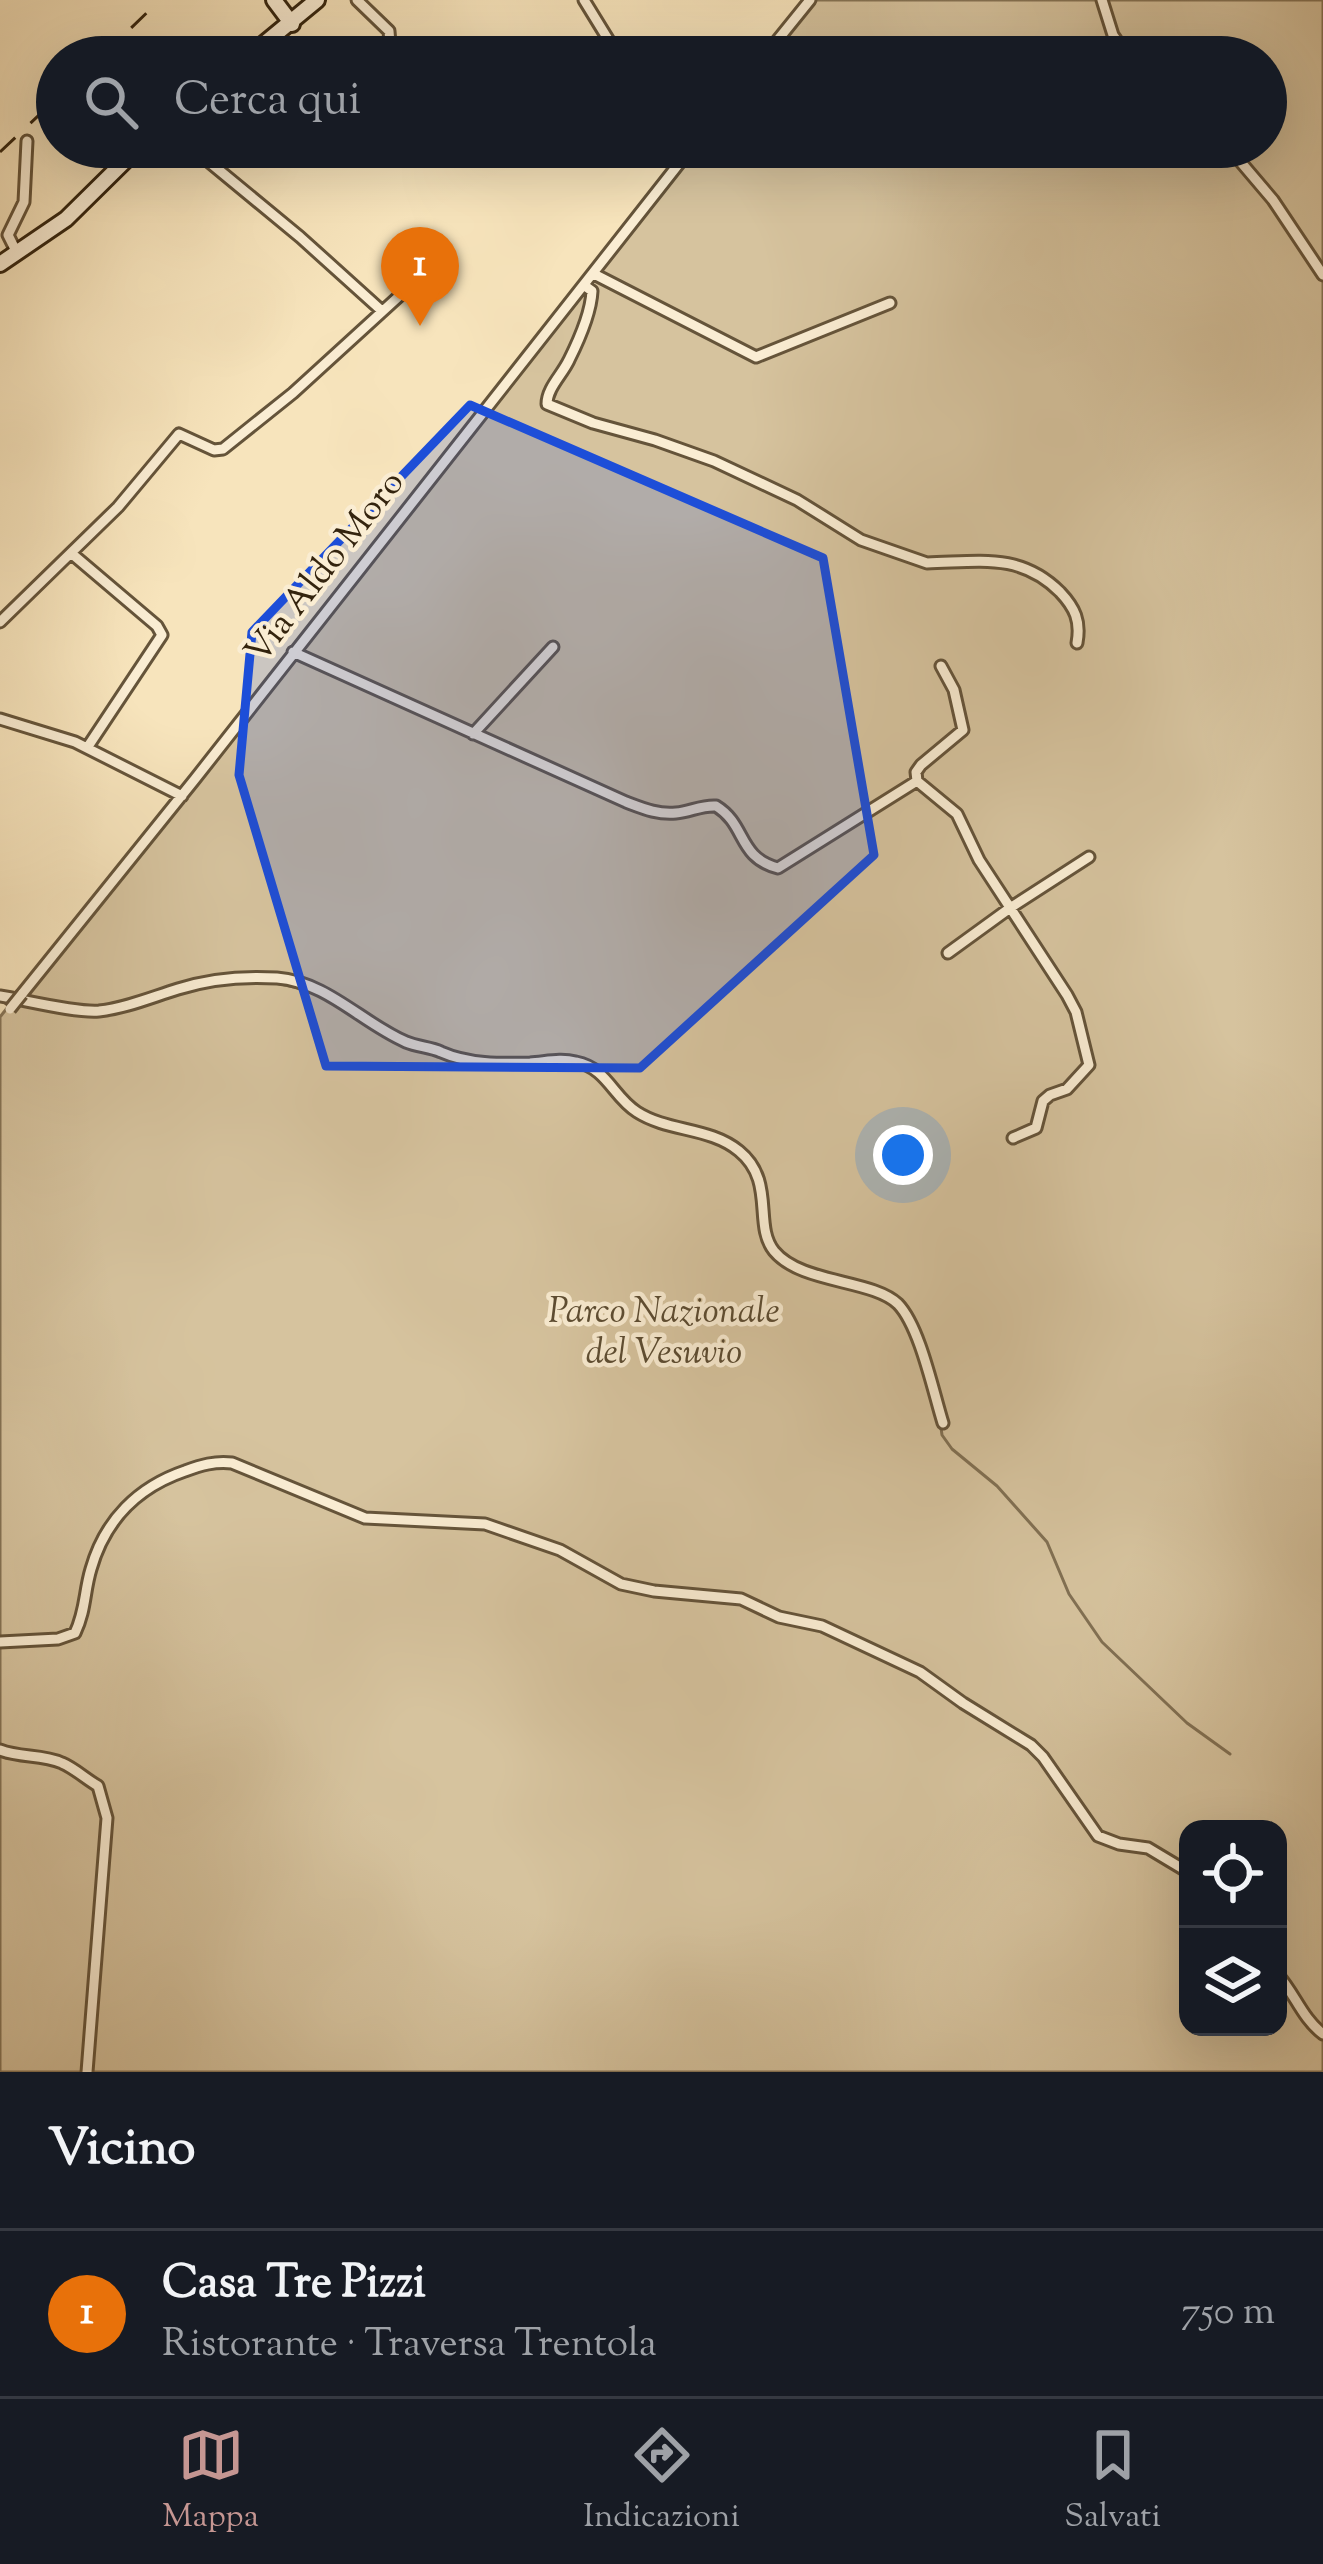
<!DOCTYPE html>
<html lang="it">
<meta charset="utf-8">
<style>
:root{--surface:#171b24;--page:#242831;--text:#f1f3f6;--muted:#9ea1a6;--line:#363941;--accent:#c59692}
body{margin:0;font-family:"Sorts Mill Goudy",serif;background:var(--page);color:var(--text)}
.controls{position:absolute;right:36px;bottom:36px;display:grid;overflow:hidden;border-radius:24px;box-shadow:0 12px 48px #0002}
.controls button{width:108px;height:108px;display:grid;place-items:center;padding:0;border:0;border-bottom:3px solid var(--line);background:var(--surface);color:var(--text);font:60px sans-serif}
.you{position:absolute;left:903px;top:1155px;width:42px;height:42px;margin:-30px;border:9px solid #fff;border-radius:50%;background:#1a73e8;box-shadow:0 0 0 18px #1a73e833}
.badge{display:grid;place-items:center;width:78px;height:78px;border-radius:50%;background:var(--accent);color:#fff;font-size:39px;font-weight:700}
.pin{position:absolute;translate:-50% -99px;filter:drop-shadow(0 3px 6px #0008)}
.pin::after{content:'';position:absolute;top:63px;width:42px;height:36px;background:inherit;clip-path:polygon(0 0,100% 0,50% 100%)}
.list{margin:0;padding:0;list-style:none}
h2{display:flex;justify-content:space-between;align-items:center;height:156px;margin:0;padding:0 48px;font-size:51px}
h2 small{font-size:39px;font-weight:400;color:var(--muted)}
.list li{display:grid;grid-template-columns:78px 1fr auto;gap:36px;align-items:center;box-sizing:border-box;height:168px;padding:0 48px;border-top:3px solid var(--line)}
.list b{display:block;font-size:45px;white-space:nowrap}
.list p{margin:0;font-size:39px;white-space:nowrap;color:var(--muted)}
.list em{font-size:39px;font-style:normal;color:var(--muted)}
.icon{flex:none;width:66px;height:66px;fill:none;stroke:currentColor;stroke-width:2;stroke-linecap:round;stroke-linejoin:round}
.map{position:relative;flex:none;width:1323px;height:2072px;overflow:hidden}
.search{position:absolute;background:var(--surface);box-shadow:0 12px 48px #0002;left:36px;right:36px;top:36px;height:132px;display:flex;align-items:center;gap:30px;box-sizing:border-box;padding:0 42px;border-radius:66px;color:var(--muted);font-size:45px}
.sheet{height:324px;background:var(--surface)}
nav{display:flex;justify-content:space-around;align-items:center;box-sizing:border-box;height:168px;border-top:3px solid var(--line);background:var(--surface);font-size:33px;color:var(--muted)}
nav a{display:grid;justify-items:center;gap:6px}
nav .on{color:var(--accent)}
.map>svg:first-child{display:block}
</style>
<div class="map">
<svg width="1323" height="2072" viewBox="0 0 1323 2072">
<rect width="100%" height="100%" fill="#f7e4bc"/>
<filter id="stains"><feTurbulence type="fractalNoise" baseFrequency=".00167" numOctaves="4"/><feColorMatrix values="0 0 0 0 .2 0 0 0 0 .09 0 0 0 0 .02 0 0 0 .5 -.17"/></filter>
<radialGradient id="worn" r=".72"><stop offset=".6" stop-color="#630" stop-opacity="0"/><stop offset="1" stop-color="#630" stop-opacity=".3"/></radialGradient>
<!-- green -->
<path fill="#d6c39e" stroke="#857456" stroke-width="3" fill-rule="evenodd" d="M 805,0 L 1323,0 L 1323,2072 L 0,2072 L 0,1017 L 690,147 L 1266,147 L 1266,57 L 760,57 ZM 1188,1829 L 1278,1829 L 1278,2027 L 1188,2027 Z"/>
<g fill="none" stroke-linecap="round" stroke-linejoin="round">
<!-- stream -->
<path stroke="#817053" stroke-width="3" d="M 271,982 L 308,990 L 335,1004
M 766,1192 L 771,1236
M 941,1428 L 942,1435 L 952,1449 L 997,1486 L 1047,1542 L 1069,1594 L 1102,1642 L 1187,1723 L 1230,1754"/>
<defs>
<path id="street" d="M 357,0 L 389,31 L 390,43 L 375,57
M 584,0 L 619,57
M 1102,0 L 1113,35 L 1128,57
M 271,41 L 288,57
M 764,57 L 810,0
M 191,147 L 300,237 L 382,311
M 1228,147 L 1273,200 L 1323,275
M 17,253 L 8,235 L 24,202 L 27,141
M 594,274 L 756,357 L 890,303
M 585,286 L 592,291 C 591,313 579,340 569,360 C 562,375 547,388 547,404 L 593,423 L 655,440 L 714,461 L 797,500 L 861,540 L 927,563 C 978,562 1020,552 1060,592 C 1075,608 1081,621 1077,643
M 71,553 L 157,626 L 162,635 L 87,748
M 0,622 L 118,507 L 179,434 L 214,450 L 223,449 L 293,393 L 419,278
M 293,652 L 626,802 C 642,808 658,815 676,813 C 690,812 701,805 716,806 C 747,825 737,857 778,868 L 917,781 L 916,772 L 921,765 L 963,730 L 954,690 L 941,666
M 0,719 L 75,742 L 182,796
M 473,734 L 553,647
M 917,781 L 957,814 L 979,860 L 1067,995 L 1076,1012 L 1089,1065 L 1067,1089 L 1050,1095 L 1043,1101 L 1036,1128 L 1013,1138
M 948,953 L 1010,908 L 1089,857
M 22,994 L 195,779 L 692,147
M 0,996 C 25,1000 76,1013 99,1011 C 126,1008 152,997 178,989 C 209,979 244,976 277,978 C 327,982 362,1023 406,1042 C 418,1047 431,1047 441,1052 C 468,1064 500,1064 530,1063 C 546,1062 560,1058 576,1062 C 607,1068 613,1097 637,1112 C 668,1132 710,1127 739,1151 C 776,1181 753,1225 774,1251 C 801,1284 872,1279 898,1304 C 920,1327 933,1391 943,1423
M 0,1642 L 58,1639 L 75,1633 C 86,1610 84,1592 91,1569 C 105,1520 138,1487 185,1471 C 201,1465 215,1461 232,1463 L 365,1518 L 485,1524 L 560,1550 L 621,1584 L 654,1591 L 741,1599 L 779,1617 L 822,1626 L 920,1672 L 963,1703 L 1031,1745 L 1043,1757 L 1098,1836 L 1119,1844 L 1148,1848 L 1188,1872
M 0,1750 C 20,1758 42,1754 62,1763 C 74,1768 86,1779 98,1786 L 107,1818 L 87,2072
M 1278,1975 C 1295,1994 1302,2018 1323,2034"/>
<path id="secondary" d="M 274,0 L 292,24
M 248,57 L 317,0
M 0,264 L 66,219 L 139,147"/>
</defs>
<!-- street casing -->
<use href="#street" stroke="#65543a" stroke-width="15"/>
<!-- secondary casing -->
<use href="#secondary" stroke="#34240e" stroke-width="20"/>
<!-- street -->
<use href="#street" stroke="#faedd3" stroke-width="9"/>
<!-- secondary -->
<use href="#secondary" stroke="#faedd3" stroke-width="14"/>
<!-- rail -->
<path stroke="#34240e" stroke-width="3" stroke-dasharray="21 21" stroke-linecap="butt" d="M 101,57 L 160,0
M 0,152 L 57,98"/>
<defs>
<path id="street-bridge" d="M 10,1009 L 22,994"/>
</defs>
<!-- street-bridge casing -->
<use href="#street-bridge" stroke="#65543a" stroke-width="15" stroke-linecap="butt"/>
<!-- street-bridge -->
<use href="#street-bridge" stroke="#faedd3" stroke-width="9"/>
</g>
<!-- marked area -->
<path fill="#1d4ed8" fill-opacity="0.2" stroke="#1d4ed8" stroke-width="9" stroke-linejoin="round" d="M 470,405 L 823,558 L 874,855 L 640,1068 L 326,1066 L 239,775 L 252,632 Z"/>
<g text-anchor="middle" dominant-baseline="central" stroke-width="9" stroke-linejoin="round" paint-order="stroke">
<!-- street labels -->
<g font-size="36" fill="#34240e" stroke="#faedd3">
<text transform="translate(326 568) rotate(-52)">Via Aldo Moro</text>
</g>
<!-- park labels -->
<g font-size="36" font-style="italic" fill="#5c4c32" stroke="#faedd3">
<text x="664" y="1313">Parco Nazionale<tspan x="664" dy="41">del Vesuvio</tspan></text>
</g>
</g>
<rect width="100%" height="100%" filter="url(#stains)"/>
<rect width="100%" height="100%" fill="url(#worn)"/>
</svg>
<div class="controls">
<button><svg class="icon" aria-label="locate" viewBox="0 0 24 24"><circle cx="12" cy="12" r="6"/><path d="M12 2v4M12 18v4M2 12h4M18 12h4"/></svg></button>
<button><svg class="icon" aria-label="layers" viewBox="0 0 24 24"><path d="M12 4l9 5-9 5-9-5zM3 14l9 5 9-5"/></svg></button>
</div>
<div class="you"></div>
<div class="pin badge" style="left:420px;top:326px;background:#e8710a">1</div>
<div class="search"><svg class="icon" aria-label="search" viewBox="0 0 24 24"><circle cx="10" cy="10" r="6"/><path d="M15 15l6 6"/></svg>Cerca qui</div>
</div>
<section class="sheet">
<h2>Vicino<small></small></h2>
<ul class="list">
<li><span class="badge" style="background:#e8710a">1</span><div><b>Casa Tre Pizzi</b><p>Ristorante · Traversa Trentola</p></div><em>750 m</em></li>
</ul>
</section>
<nav>
<a class="on"><svg class="icon" aria-label="map" viewBox="0 0 24 24"><path d="M3 6l6-2 6 2 6-2v14l-6 2-6-2-6 2zM9 4v14M15 6v14"/></svg>Mappa</a>
<a><svg class="icon" aria-label="directions" viewBox="0 0 24 24"><path d="M12 3l9 9-9 9-9-9zM9 14v-3h6M13 9l2 2-2 2"/></svg>Indicazioni</a>
<a><svg class="icon" aria-label="saved" viewBox="0 0 24 24"><path d="M7 4h10v16l-5-4-5 4z"/></svg>Salvati</a>
</nav>
